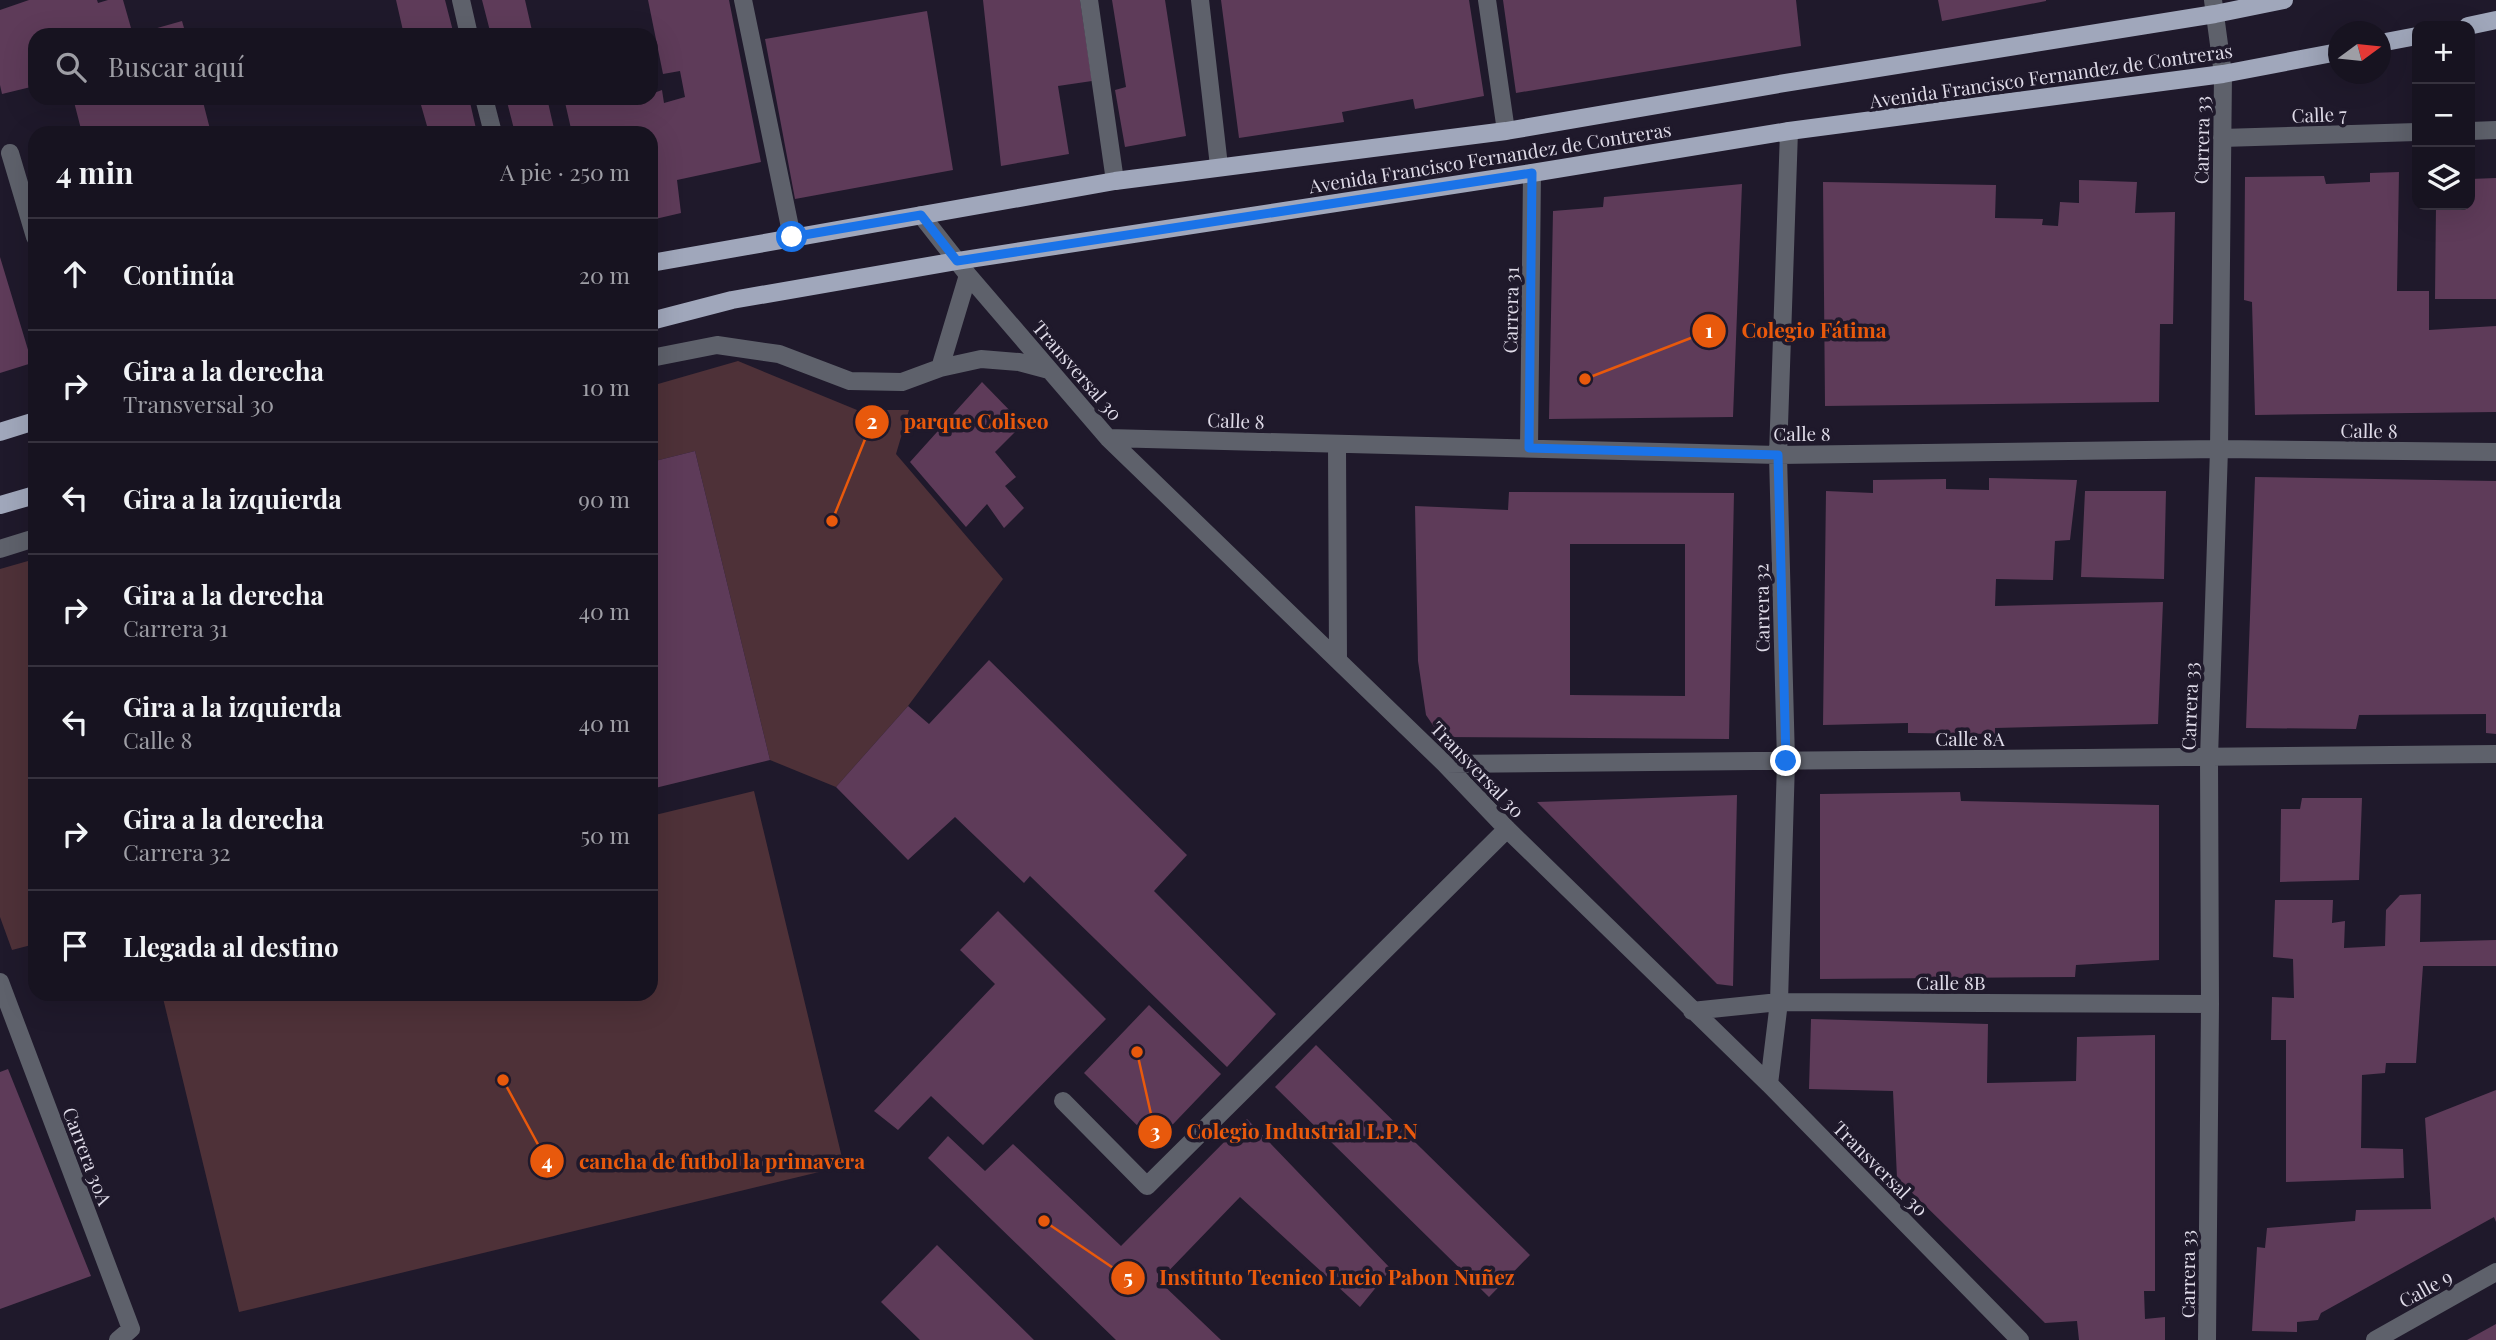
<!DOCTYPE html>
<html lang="es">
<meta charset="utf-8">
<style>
:root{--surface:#171320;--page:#201c29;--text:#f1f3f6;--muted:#9e9ea5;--line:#36323e}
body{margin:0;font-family:"Playfair Display",serif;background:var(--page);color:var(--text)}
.controls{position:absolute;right:21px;top:21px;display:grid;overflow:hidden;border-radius:14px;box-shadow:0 7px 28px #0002}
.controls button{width:63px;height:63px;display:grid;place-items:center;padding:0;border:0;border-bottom:2px solid var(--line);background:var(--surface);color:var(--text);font:35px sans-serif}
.compass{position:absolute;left:2328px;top:21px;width:63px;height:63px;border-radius:50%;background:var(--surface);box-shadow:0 7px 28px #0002;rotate:75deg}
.stop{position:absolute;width:21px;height:21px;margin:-16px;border:5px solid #1a73e8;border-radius:50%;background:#fff}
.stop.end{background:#1a73e8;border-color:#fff;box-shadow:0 2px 7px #0008}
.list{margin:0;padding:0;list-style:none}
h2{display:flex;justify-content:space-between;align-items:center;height:91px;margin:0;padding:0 28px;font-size:30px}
h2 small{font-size:23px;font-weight:400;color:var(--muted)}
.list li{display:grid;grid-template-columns:46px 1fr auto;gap:21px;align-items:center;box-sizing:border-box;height:112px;padding:0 28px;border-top:2px solid var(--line)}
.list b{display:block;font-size:26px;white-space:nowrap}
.list p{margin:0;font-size:23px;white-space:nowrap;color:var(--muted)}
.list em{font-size:23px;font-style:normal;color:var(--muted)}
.icon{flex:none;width:38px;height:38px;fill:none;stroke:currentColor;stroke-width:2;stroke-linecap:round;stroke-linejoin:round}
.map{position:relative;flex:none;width:2496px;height:1340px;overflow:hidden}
.search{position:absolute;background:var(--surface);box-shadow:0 7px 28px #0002;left:28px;top:28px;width:630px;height:77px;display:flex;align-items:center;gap:18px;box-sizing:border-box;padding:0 24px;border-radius:21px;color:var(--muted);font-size:26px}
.panel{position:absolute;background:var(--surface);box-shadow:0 7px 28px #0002;left:28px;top:126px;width:630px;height:875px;border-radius:21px}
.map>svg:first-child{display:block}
</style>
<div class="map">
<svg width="2496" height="1340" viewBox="0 0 2496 1340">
<rect width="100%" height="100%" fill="#1f192b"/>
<!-- green -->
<path fill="#4e3138" d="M 738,361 L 857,410 L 909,410 L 896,454 L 1003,579 L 908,706 L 836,787 L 770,760 L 695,451 L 651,462 L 651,386 Z
M 35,559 L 35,944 L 12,950 L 0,917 L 0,569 Z
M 754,791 L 844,1166 L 239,1312 L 162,994 L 651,994 L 651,816 Z"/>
<!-- building -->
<path fill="#5e3b59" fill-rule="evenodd" d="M 29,0 L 97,0 L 98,3 L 108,0 L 123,0 L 133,35 L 35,35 L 35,86 L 2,94 L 0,85 L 0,10 Z
M 396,0 L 445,0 L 454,35 L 404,35 Z
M 482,0 L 525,0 L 533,35 L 491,35 Z
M 648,0 L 729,0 L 761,162 L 677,180 L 681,213 L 651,220 L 651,133 L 572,133 L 564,98 L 651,98 L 651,94 L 662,90 L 664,103 L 685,97 L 680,71 L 663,74 Z
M 983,0 L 1080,0 L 1092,81 L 1058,86 L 1069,154 L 1001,166 Z
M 1112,0 L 1165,0 L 1186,136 L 1125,147 L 1115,90 L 1126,87 Z
M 1221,0 L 1469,0 L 1484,96 L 1415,109 L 1413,99 L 1342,112 L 1344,122 L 1239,138 Z
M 1503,0 L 1796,0 L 1801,46 L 1516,93 Z
M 1938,0 L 2046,0 L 2046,1 L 1942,21 Z
M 927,11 L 953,170 L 795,199 L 765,39 Z
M 182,21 L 186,35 L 136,35 L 136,34 Z
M 73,98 L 202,98 L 211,133 L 82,133 Z
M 419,98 L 469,98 L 477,133 L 429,133 Z
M 506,98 L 547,98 L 555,133 L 515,133 Z
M 2399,172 L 2397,291 L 2429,291 L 2429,330 L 2496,326 L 2496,412 L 2255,415 L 2252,302 L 2244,300 L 2245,177 L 2324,176 L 2326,184 L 2370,182 L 2370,173 Z
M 2496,178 L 2496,299 L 2435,299 L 2436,205 L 2470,205 L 2470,179 Z
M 2079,180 L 2137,182 L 2135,213 L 2175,212 L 2173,324 L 2160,324 L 2159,402 L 1825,406 L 1823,182 L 1996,185 L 1995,218 L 2043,219 L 2042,225 L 2058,226 L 2060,202 L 2079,203 Z
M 1742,184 L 1733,417 L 1549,419 L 1553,211 L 1603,207 L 1604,197 Z
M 0,257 L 32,363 L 0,373 Z
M 982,382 L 1023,424 L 995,452 L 1016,477 L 1005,486 L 1024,508 L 1004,528 L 987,504 L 966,527 L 910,462 Z
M 695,451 L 770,760 L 651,789 L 651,462 Z
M 2255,477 L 2496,481 L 2496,734 L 2486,733 L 2486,714 L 2359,715 L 2356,729 L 2246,728 Z
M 1989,478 L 2077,480 L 2070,540 L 2055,541 L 2053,580 L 1996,579 L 1995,606 L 2163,602 L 2158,724 L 1995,728 L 1995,734 L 1908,733 L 1908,723 L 1823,725 L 1826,491 L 1873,493 L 1873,480 L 1946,479 L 1946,489 L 1989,490 Z
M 2085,491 L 2166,491 L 2164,579 L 2081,577 Z
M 1509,492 L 1734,493 L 1729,739 L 1441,737 L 1426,715 L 1418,661 L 1415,506 L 1508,510 ZM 1570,544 L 1685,544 L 1685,696 L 1570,695 Z
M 989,660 L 1187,855 L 1154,891 L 1276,1014 L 1227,1067 L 1030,876 L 1024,883 L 955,817 L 908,860 L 836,787 L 908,706 L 929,724 Z
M 1960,792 L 1961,801 L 2159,805 L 2159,960 L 2076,965 L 2075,977 L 1820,979 L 1820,794 Z
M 1737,795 L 1733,986 L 1717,984 L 1537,802 Z
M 2302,798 L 2362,798 L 2359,880 L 2280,882 L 2281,809 L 2300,809 Z
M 2421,894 L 2420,942 L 2496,940 L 2496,966 L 2423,966 L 2416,1063 L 2386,1063 L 2385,1073 L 2362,1075 L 2361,1148 L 2403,1149 L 2404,1178 L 2286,1182 L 2286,1040 L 2271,1040 L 2272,997 L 2294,998 L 2293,959 L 2273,957 L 2275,900 L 2333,900 L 2332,923 L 2345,921 L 2344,948 L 2385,946 L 2386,910 L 2400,895 Z
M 998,911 L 1106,1019 L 983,1145 L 931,1096 L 898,1130 L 874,1111 L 995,984 L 960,950 Z
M 1149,1005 L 1221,1074 L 1155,1143 L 1084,1073 Z
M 1811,1019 L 1988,1024 L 1987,1083 L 2076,1081 L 2077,1037 L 2155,1035 L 2155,1291 L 2144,1291 L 2145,1319 L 2165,1317 L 2165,1340 L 2079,1340 L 2077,1321 L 2045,1323 L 1897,1178 L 1893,1091 L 1809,1089 Z
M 1316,1045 L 1530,1255 L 1489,1297 L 1275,1087 Z
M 8,1069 L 91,1276 L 0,1309 L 0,1072 Z
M 2496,1090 L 2496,1222 L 2494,1217 L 2321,1313 L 2318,1320 L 2297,1322 L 2297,1332 L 2252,1331 L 2257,1247 L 2265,1248 L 2267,1228 L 2355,1221 L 2356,1210 L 2431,1209 L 2425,1118 Z
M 1247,1119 L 1391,1269 L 1360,1307 L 1240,1197 L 1159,1281 L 1221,1340 L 1116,1340 L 928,1158 L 948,1136 L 985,1171 L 1013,1144 L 1121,1246 Z
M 937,1245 L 1034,1340 L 920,1340 L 881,1302 Z
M 2496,1324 L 2496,1340 L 2467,1340 Z"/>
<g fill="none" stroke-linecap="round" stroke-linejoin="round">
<!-- minor -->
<path stroke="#5e616b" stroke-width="18" d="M 461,0 L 469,35
M 743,0 L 792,237
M 1089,0 L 1115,181
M 1200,0 L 1219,166
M 1487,0 L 1506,131
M 484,98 L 493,133
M 2470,131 L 2496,130
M 2222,138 L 2417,132
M 10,153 L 35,237
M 921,215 L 968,275 L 1108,438 L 1445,764 L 1507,829 L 1769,1084 L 2020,1340
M 651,358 L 717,345 L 779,354 L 850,381 L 902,382 L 940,368 L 981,359 L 1019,362 L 1049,370
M 940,368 L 968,275
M 1108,438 L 1778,455 L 2219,449 L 2496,452
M 1337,444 L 1338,659
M 1529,448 L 1532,173
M 0,549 L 35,538
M 1445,764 L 2496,754
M 0,982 L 131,1329 L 118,1340
M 1692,1011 L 1779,1002 L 2210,1004
M 1769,1084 L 1779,1002 L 1786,761 L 1778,455 L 1789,131
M 1063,1101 L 1147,1186 L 1507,829
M 2207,1340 L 2210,1004 L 2209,758 L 2219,449 L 2223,74 L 2213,0
M 2375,1340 L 2496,1272"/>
<!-- primary -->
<path stroke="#a0a7bb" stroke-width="18" d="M 2468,26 L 2496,20
M 2380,43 L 2417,36
M 651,263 L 1115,181 L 1506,131 L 1779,84 L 2215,14 L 2284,0
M 651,321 L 732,300 L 957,261 L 1532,173 L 1789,131 L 2223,74 L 2338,52
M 0,432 L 35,421
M 0,505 L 35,495"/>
</g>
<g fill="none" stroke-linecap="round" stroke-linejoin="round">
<!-- route -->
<path stroke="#1a73e8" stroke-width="9" d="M 792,237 L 921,215 L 957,261 L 1532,173 L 1529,448 L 1778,455 L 1786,761"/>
</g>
<g text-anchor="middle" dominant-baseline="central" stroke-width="7" stroke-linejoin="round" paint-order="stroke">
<!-- street labels -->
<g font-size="19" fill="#dfdbe8" stroke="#1f192b">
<text transform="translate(2051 75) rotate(-8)">Avenida Francisco Fernandez de Contreras</text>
<text transform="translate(2319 114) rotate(-2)">Calle 7</text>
<text transform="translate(2201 140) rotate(-89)">Carrera 33</text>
<text transform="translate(1490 157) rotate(-9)">Avenida Francisco Fernandez de Contreras</text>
<text transform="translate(1510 310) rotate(-89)">Carrera 31</text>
<text transform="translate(1078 370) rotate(49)">Transversal 30</text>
<text transform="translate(1236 420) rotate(2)">Calle 8</text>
<text transform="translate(2369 430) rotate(1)">Calle 8</text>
<text x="1802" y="433">Calle 8</text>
<text transform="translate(1761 608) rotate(-91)">Carrera 32</text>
<text transform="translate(2189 706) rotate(-88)">Carrera 33</text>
<text x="1970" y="738">Calle 8A</text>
<text transform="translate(1478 769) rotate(46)">Transversal 30</text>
<text x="1951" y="982">Calle 8B</text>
<text transform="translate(88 1156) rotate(69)">Carrera 30A</text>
<text transform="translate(1881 1168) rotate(45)">Transversal 30</text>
<text transform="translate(2187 1274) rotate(-90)">Carrera 33</text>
<text transform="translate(2425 1288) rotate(-29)">Calle 9</text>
</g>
</g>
<!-- callouts -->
<path fill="none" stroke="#e8590c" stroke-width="2.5" d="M1585 379L1709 331M832 521L872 422M1137 1052L1155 1132M503 1080L547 1161M1044 1221L1128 1278"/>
<g fill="#e8590c" stroke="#1f192b" stroke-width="2.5">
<circle cx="1585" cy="379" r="7"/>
<circle cx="832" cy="521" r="7"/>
<circle cx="1137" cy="1052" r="7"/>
<circle cx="503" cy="1080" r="7"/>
<circle cx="1044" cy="1221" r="7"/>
<circle cx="1709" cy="331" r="18"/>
<circle cx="872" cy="422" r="18"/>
<circle cx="1155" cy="1132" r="18"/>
<circle cx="547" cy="1161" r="18"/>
<circle cx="1128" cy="1278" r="18"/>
</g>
<g font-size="21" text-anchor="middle" font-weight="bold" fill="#fff">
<text x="1709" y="338">1</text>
<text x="872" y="429">2</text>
<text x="1155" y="1139">3</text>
<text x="547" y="1169">4</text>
<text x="1128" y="1285">5</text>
</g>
<g font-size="21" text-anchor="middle" font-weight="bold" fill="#e8590c" stroke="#1f192b" stroke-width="7" stroke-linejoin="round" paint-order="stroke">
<text x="1814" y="338">Colegio Fátima</text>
<text x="976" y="429">parque Coliseo</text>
<text x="1302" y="1139">Colegio Industrial L.P.N</text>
<text x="722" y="1169">cancha de futbol la primavera</text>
<text x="1337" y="1285">Instituto Tecnico Lucio Pabon Nuñez</text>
</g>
</svg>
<div class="controls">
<button>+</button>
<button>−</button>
<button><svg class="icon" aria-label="layers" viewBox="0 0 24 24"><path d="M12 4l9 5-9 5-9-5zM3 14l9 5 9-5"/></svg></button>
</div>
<svg class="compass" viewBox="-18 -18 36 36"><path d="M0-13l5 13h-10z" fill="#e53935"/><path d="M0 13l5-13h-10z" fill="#9e9ea5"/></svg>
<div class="stop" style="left:792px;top:237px"></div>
<div class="stop end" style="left:1786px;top:761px"></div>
<div class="search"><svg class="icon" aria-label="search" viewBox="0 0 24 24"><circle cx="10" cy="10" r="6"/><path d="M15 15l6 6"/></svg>Buscar aquí</div>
<section class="panel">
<h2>4 min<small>A pie · 250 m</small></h2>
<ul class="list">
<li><svg class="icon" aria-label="ahead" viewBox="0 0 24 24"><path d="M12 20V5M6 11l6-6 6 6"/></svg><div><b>Continúa</b></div><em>20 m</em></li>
<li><svg class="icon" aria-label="right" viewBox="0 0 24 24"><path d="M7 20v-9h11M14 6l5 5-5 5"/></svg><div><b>Gira a la derecha</b><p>Transversal 30</p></div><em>10 m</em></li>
<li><svg class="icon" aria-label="left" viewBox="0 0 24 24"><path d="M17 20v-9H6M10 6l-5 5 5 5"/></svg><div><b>Gira a la izquierda</b></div><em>90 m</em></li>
<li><svg class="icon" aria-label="right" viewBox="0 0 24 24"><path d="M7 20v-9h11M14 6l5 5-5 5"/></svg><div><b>Gira a la derecha</b><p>Carrera 31</p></div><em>40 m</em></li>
<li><svg class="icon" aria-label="left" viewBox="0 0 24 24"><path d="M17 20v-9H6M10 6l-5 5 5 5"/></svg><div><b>Gira a la izquierda</b><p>Calle 8</p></div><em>40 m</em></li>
<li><svg class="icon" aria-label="right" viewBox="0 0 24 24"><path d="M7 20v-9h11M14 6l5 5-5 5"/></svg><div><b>Gira a la derecha</b><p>Carrera 32</p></div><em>50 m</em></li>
<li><svg class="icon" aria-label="arrive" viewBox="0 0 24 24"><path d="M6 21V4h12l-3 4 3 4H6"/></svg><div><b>Llegada al destino</b></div></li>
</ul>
</section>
</div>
